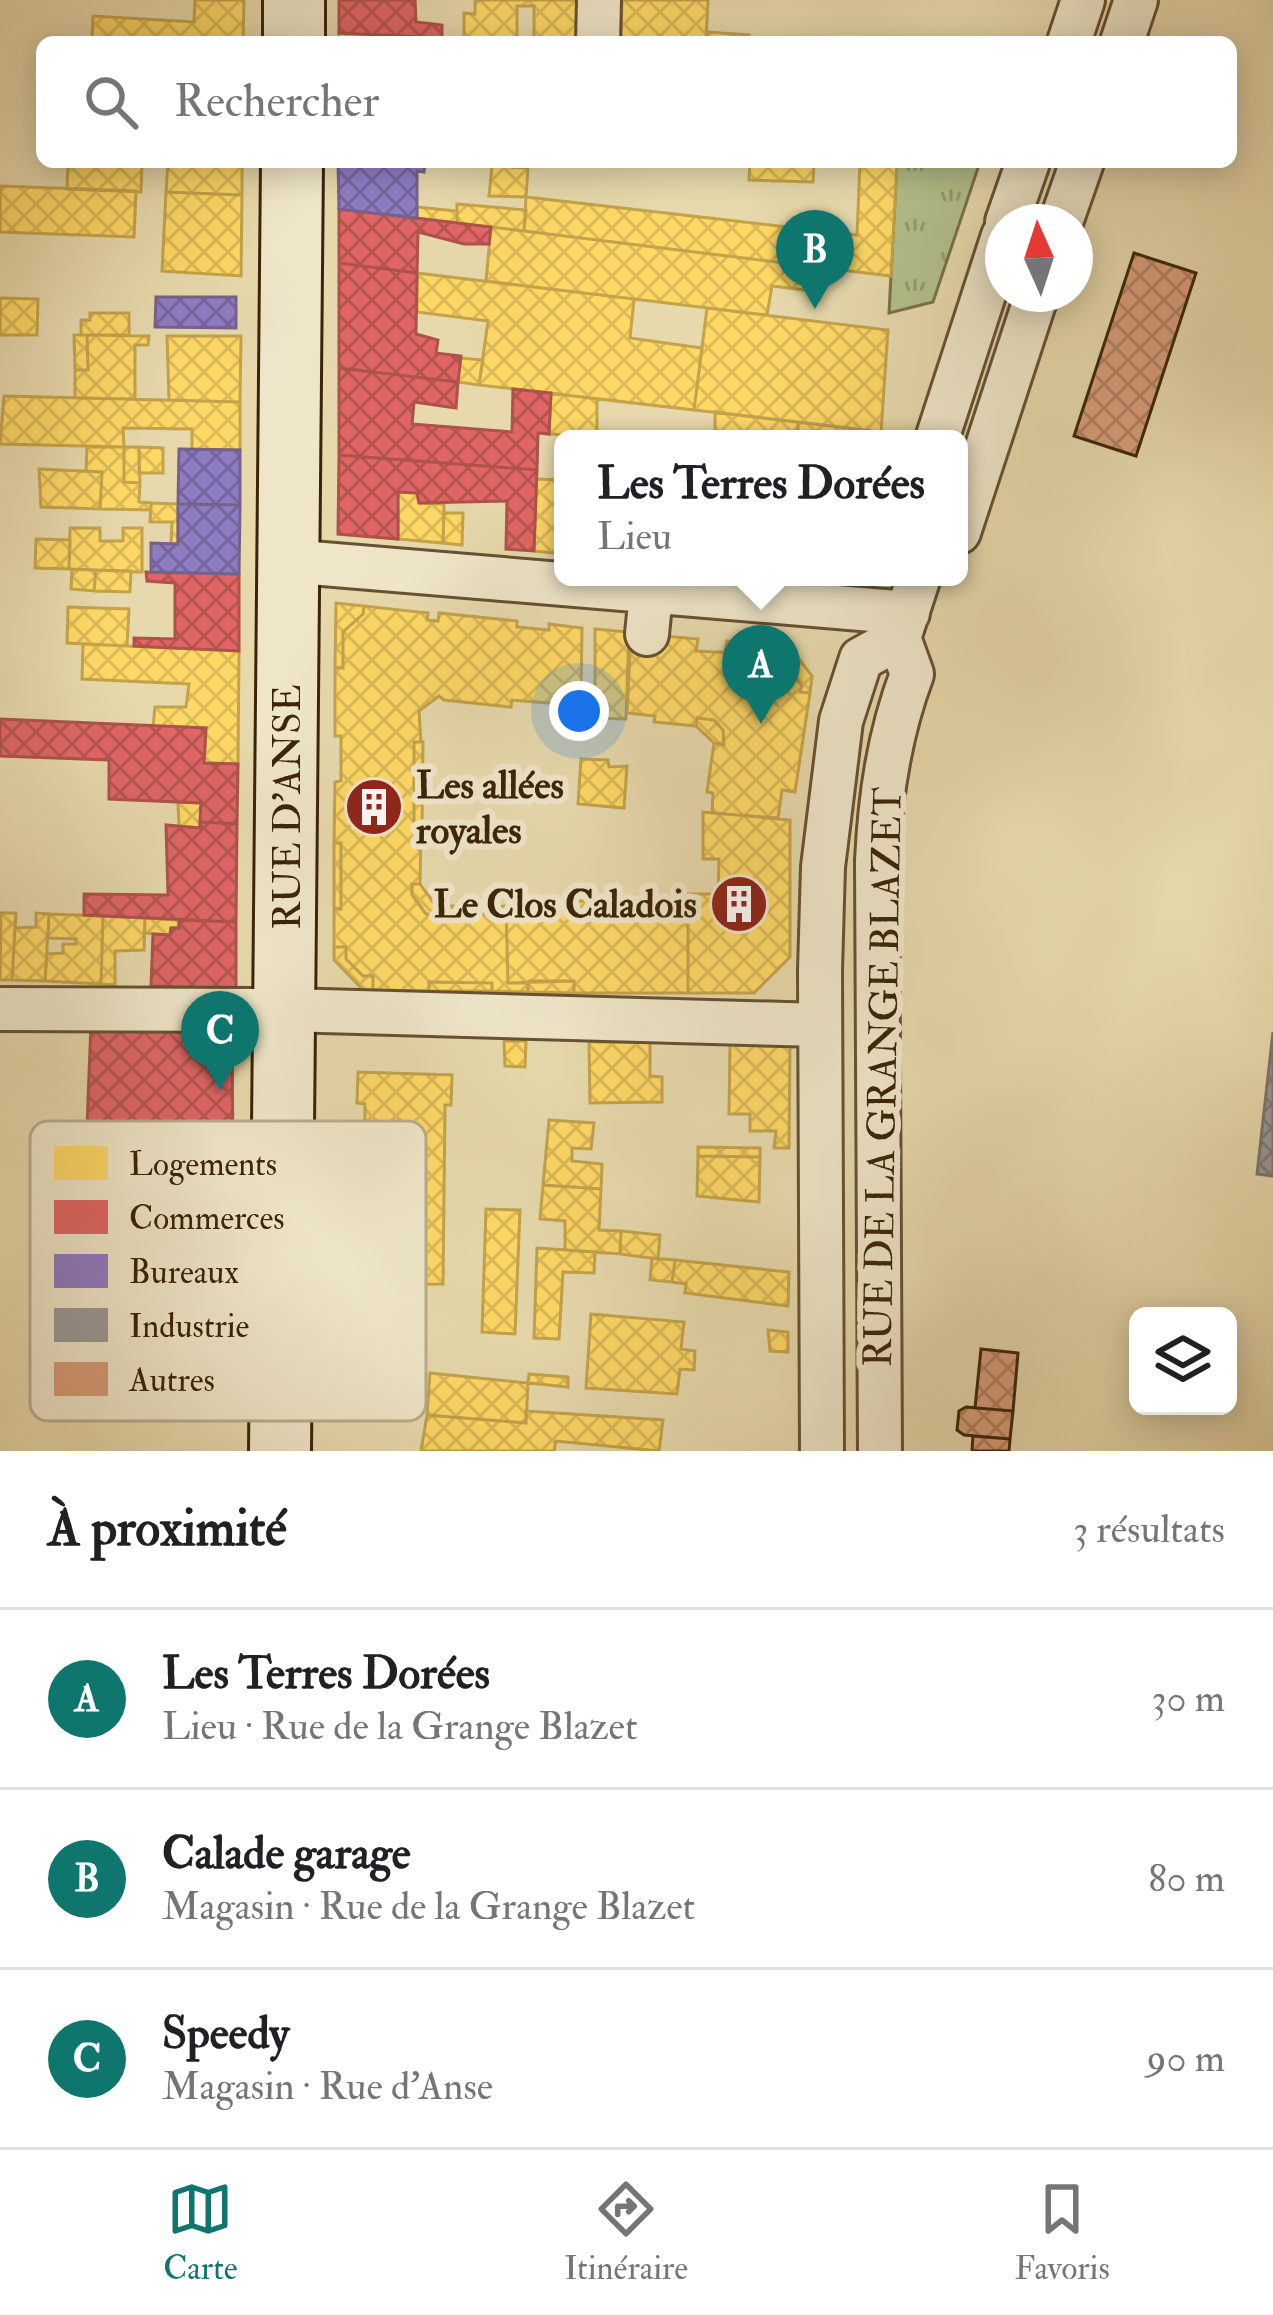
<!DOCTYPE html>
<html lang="fr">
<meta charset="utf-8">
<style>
:root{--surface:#fff;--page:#f2f2f2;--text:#202124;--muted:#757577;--line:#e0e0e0;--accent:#0f766e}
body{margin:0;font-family:"IM FELL Double Pica",serif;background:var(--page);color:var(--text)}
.controls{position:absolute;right:36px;bottom:36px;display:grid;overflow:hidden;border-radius:18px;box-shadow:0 6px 30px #0003}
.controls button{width:108px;height:108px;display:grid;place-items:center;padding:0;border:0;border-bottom:3px solid var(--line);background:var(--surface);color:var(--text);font:60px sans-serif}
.compass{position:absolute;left:985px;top:204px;width:108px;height:108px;border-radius:50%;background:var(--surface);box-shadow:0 6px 30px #0003;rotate:357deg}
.you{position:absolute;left:579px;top:711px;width:42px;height:42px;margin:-30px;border:9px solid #fff;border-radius:50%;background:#1a73e8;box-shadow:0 0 0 18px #1a73e833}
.badge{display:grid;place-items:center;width:78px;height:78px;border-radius:50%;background:var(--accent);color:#fff;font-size:39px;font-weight:700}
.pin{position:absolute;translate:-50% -99px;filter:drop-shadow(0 3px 6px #0008)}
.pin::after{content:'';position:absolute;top:63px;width:42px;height:36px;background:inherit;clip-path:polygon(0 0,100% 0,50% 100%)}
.popup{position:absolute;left:554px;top:430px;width:414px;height:156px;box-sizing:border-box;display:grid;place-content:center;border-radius:18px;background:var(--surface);filter:drop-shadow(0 3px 9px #0005);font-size:39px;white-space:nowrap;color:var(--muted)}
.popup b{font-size:45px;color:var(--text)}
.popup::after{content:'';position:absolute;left:50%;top:100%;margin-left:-24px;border:24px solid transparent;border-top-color:var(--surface)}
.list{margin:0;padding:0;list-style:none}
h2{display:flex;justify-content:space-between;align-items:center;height:156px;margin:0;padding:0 48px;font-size:51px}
h2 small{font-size:39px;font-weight:400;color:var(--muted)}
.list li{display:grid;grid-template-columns:78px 1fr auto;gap:36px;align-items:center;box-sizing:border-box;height:180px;padding:0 48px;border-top:3px solid var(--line)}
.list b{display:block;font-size:45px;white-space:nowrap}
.list p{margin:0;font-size:39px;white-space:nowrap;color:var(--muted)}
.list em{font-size:39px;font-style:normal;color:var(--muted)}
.icon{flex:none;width:66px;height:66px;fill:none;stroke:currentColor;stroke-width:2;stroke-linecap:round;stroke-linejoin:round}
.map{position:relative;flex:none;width:1273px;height:1451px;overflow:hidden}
.search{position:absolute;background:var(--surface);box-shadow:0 6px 30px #0003;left:36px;right:36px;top:36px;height:132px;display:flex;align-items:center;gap:30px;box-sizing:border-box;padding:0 42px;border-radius:18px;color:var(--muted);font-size:45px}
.sheet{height:696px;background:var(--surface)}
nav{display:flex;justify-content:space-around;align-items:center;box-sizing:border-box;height:168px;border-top:3px solid var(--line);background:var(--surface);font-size:33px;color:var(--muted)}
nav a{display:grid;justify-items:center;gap:6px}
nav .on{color:var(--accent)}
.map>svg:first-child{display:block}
</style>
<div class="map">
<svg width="1273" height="1451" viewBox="0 0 1273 1451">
<defs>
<pattern id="grass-tufts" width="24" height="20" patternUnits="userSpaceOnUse" patternTransform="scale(3)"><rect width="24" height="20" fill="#b2c08c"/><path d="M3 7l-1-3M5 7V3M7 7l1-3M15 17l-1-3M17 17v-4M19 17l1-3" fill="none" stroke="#929c71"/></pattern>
<pattern id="homes-cross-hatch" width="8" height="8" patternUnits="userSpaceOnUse" patternTransform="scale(3)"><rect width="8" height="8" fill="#ffd966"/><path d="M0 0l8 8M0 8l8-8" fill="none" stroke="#dbba57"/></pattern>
<pattern id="shops-cross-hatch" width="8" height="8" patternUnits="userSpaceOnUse" patternTransform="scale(3)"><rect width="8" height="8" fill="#e06666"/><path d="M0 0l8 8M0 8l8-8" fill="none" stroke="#b75452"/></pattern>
<pattern id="offices-cross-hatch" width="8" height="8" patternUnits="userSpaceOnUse" patternTransform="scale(3)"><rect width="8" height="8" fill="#8e7cc3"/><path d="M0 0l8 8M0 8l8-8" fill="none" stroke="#75659d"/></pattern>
<pattern id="industry-cross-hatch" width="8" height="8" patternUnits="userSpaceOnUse" patternTransform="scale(3)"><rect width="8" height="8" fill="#999"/><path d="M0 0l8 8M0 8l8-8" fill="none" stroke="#7e7d7b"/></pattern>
<pattern id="building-cross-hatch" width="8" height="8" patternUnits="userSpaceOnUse" patternTransform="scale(3)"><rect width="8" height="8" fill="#d79d79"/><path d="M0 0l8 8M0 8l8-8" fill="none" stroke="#b08061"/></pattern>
</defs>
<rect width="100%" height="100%" fill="#e7d9ac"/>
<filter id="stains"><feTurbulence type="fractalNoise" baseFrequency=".00167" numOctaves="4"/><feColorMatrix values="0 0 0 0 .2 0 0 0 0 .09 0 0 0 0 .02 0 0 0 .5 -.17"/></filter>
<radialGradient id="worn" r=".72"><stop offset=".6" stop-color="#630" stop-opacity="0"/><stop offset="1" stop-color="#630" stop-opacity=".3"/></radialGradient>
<!-- grass -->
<path fill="url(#grass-tufts)" stroke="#76724a" stroke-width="3" d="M 897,162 L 980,162 L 933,302 L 889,313 Z"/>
<!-- homes -->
<path fill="url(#homes-cross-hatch)" stroke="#c4a34a" stroke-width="3" d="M 195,0 L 244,0 L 243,42 L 92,42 L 93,16 L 194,22 Z
M 475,0 L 577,0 L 577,42 L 534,42 L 534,6 L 517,6 L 517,41 L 464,39 L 464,13 L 475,14 Z
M 622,0 L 708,0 L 706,42 L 621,42 Z
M 707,32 L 749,35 L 749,42 L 706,42 Z
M 339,33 L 405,36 L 406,42 L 339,42 Z
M 68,162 L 142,162 L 141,192 L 67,189 Z
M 168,162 L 242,162 L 242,195 L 166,192 Z
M 750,162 L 814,162 L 813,182 L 749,180 Z
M 860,162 L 897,162 L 891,276 L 524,231 L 526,197 L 857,235 Z
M 492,166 L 528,168 L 526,197 L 489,196 Z
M 0,186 L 136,191 L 134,237 L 0,232 Z
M 166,192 L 242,195 L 241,276 L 162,271 Z
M 457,204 L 526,210 L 524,231 L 457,223 Z
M 417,207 L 457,211 L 457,223 L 417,218 Z
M 491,227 L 808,266 L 805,290 L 772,286 L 767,315 L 486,281 Z
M 417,273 L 634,299 L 630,338 L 702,348 L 694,410 L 479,385 L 488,321 L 417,312 Z
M 0,298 L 38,299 L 37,335 L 0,335 Z
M 707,308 L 888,330 L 881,432 L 694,410 Z
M 90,313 L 129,313 L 129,335 L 81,335 L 81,320 L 90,320 Z
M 74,335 L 87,335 L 88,370 L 75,370 Z
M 87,335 L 149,336 L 148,345 L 135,345 L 135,399 L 75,398 L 75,370 L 88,370 Z
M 167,336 L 241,336 L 240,402 L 169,400 Z
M 460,358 L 483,360 L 479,385 L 458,382 Z
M 551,393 L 597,399 L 597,436 L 549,434 Z
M 4,396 L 240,402 L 240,450 L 192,449 L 192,429 L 123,428 L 124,447 L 0,444 Z
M 715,412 L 798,422 L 798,439 L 715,439 Z
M 798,422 L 881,432 L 881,439 L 798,439 Z
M 87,447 L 124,447 L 124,482 L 140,483 L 139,502 L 151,503 L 151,510 L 100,509 L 102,472 L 86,471 Z
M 124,447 L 139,447 L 140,483 L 124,482 Z
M 139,447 L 163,448 L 163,473 L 139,473 Z
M 39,469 L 102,472 L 100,509 L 41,507 Z
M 536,479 L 563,480 L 563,554 L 534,551 Z
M 398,492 L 417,493 L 419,503 L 444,504 L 443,543 L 398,539 Z
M 151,503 L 178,504 L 178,544 L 171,544 L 172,522 L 150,522 Z
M 444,513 L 463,513 L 462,545 L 443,543 Z
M 70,528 L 100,528 L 100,541 L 123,541 L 123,528 L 142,528 L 142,572 L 69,569 Z
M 36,539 L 70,540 L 69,569 L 35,568 Z
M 72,569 L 96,570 L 94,591 L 71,589 Z
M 96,570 L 131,571 L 130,592 L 94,591 Z
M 336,603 L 364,606 L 363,614 L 343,632 L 343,668 L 335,667 Z
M 364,606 L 428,613 L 427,620 L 438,621 L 439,613 L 517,621 L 517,627 L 549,630 L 549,624 L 582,628 L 581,695 L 558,694 L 558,702 L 547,703 L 512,700 L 511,707 L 444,700 L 439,696 L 419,711 L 421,742 L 414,742 L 414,831 L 421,832 L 420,884 L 412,884 L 412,895 L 426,914 L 437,915 L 436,906 L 469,906 L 469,914 L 487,914 L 487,907 L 506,906 L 508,983 L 527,983 L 528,992 L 492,991 L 492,983 L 429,982 L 429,991 L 373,990 L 373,976 L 363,976 L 346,959 L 346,947 L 334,947 L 334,908 L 341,909 L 341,843 L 334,843 L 335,782 L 341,781 L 341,736 L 335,736 L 335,667 L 343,668 L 343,632 L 363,614 Z
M 68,607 L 129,609 L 127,646 L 67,643 Z
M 595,629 L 629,632 L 626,719 L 595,718 Z
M 631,633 L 698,639 L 696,651 L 775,655 L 802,686 L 800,692 L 810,693 L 795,792 L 782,790 L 778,818 L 712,813 L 713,793 L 707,792 L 714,743 L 724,745 L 723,730 L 714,720 L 697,718 L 696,726 L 654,722 L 655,716 L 627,713 Z
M 727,641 L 790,647 L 812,676 L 810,693 L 800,692 L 802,686 L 775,655 L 725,650 Z
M 83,644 L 239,651 L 238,764 L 204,763 L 206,728 L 153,726 L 155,707 L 186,707 L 189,684 L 82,679 Z
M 697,718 L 714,720 L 723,730 L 724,745 L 714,743 L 696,726 Z
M 414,742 L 423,742 L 422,832 L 414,831 Z
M 581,759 L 608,760 L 609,767 L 627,766 L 624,808 L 578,804 Z
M 178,802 L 201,803 L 200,828 L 179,826 Z
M 703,812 L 790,820 L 790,957 L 754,993 L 688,993 L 688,894 L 718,894 L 719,859 L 703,859 Z
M 334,843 L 341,843 L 341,909 L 334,908 Z
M 412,884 L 420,884 L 436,906 L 437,915 L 426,914 L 412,895 Z
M 559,901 L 620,901 L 620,909 L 688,914 L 688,993 L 574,993 L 574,981 L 508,983 L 506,906 L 559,910 Z
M 1,913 L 16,913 L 12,980 L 0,980 Z
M 36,913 L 49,914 L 45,981 L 12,980 L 15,928 L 36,927 Z
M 49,914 L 103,916 L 101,984 L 45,981 L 47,954 L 63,953 L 63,944 L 76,944 L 76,939 L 48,938 Z
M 103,916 L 145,918 L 144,950 L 115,951 L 115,985 L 101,984 Z
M 145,918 L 179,920 L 179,928 L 171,928 L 170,935 L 144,933 Z
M 334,947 L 346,947 L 346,959 L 363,976 L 373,976 L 373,990 L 363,990 L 334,960 Z
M 529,981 L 574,981 L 574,993 L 528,992 Z
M 429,982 L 492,983 L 492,991 L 429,991 Z
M 504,1041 L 526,1041 L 525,1067 L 505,1066 Z
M 589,1042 L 650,1042 L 650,1076 L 662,1077 L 662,1102 L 590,1103 Z
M 730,1043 L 790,1043 L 789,1148 L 774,1148 L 776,1131 L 750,1131 L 750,1114 L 729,1114 Z
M 358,1072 L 452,1075 L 451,1105 L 445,1105 L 443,1284 L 369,1285 L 370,1240 L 364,1239 L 365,1104 L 357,1103 Z
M 549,1120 L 594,1123 L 591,1149 L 572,1148 L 572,1161 L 602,1164 L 601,1189 L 543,1185 Z
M 698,1147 L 760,1148 L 760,1157 L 698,1156 Z
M 38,1149 L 233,1158 L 233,1252 L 123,1244 L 122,1289 L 38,1286 L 40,1239 L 34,1239 Z
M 698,1156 L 760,1157 L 759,1202 L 697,1196 Z
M 543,1185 L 601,1189 L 599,1230 L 621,1231 L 620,1254 L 565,1250 L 565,1221 L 540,1219 Z
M 486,1209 L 520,1210 L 515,1334 L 482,1332 Z
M 621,1231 L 660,1235 L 658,1259 L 620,1254 Z
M 537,1248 L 595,1252 L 594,1273 L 563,1272 L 559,1339 L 534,1338 Z
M 652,1258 L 675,1260 L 672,1282 L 650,1280 Z
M 675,1260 L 789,1272 L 788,1306 L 685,1293 L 686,1284 L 672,1282 Z
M 591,1314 L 684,1322 L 681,1349 L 695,1351 L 694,1370 L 680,1369 L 677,1394 L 586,1388 Z
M 768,1330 L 788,1332 L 788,1352 L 770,1351 Z
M 155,1347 L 205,1348 L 204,1380 L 211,1380 L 212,1407 L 154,1405 Z
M 430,1373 L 528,1383 L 526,1423 L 427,1415 Z
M 529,1374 L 568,1377 L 568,1387 L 528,1383 Z
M 526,1411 L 663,1420 L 659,1451 L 556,1441 L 554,1451 L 421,1451 L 427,1415 L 526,1423 Z"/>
<!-- shops -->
<path fill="url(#shops-cross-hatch)" stroke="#ae524a" stroke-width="3" d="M 339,0 L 415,0 L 416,22 L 442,25 L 442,38 L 339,33 Z
M 339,209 L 491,227 L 489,244 L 464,244 L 418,232 L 417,273 L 339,263 Z
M 339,263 L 417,273 L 416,334 L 438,340 L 436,353 L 461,356 L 458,382 L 339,368 Z
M 339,368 L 458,382 L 456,408 L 414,402 L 412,424 L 512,432 L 513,389 L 551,393 L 549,434 L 538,433 L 537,470 L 339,455 Z
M 339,455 L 537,470 L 534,551 L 506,549 L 507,501 L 419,503 L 417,493 L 398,492 L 398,539 L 338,534 Z
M 146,572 L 239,574 L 239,651 L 134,646 L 134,638 L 175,639 L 175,583 L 147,581 Z
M 0,719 L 206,728 L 204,763 L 238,764 L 237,824 L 200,822 L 201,803 L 109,799 L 109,760 L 0,756 Z
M 200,822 L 237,824 L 236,922 L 84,915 L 84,894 L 168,895 L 166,825 L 200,828 Z
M 179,920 L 236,922 L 236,989 L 151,986 L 153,934 L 170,935 L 171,928 L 179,928 Z
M 91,1023 L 232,1029 L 233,1158 L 86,1152 Z"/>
<!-- offices -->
<path fill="url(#offices-cross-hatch)" stroke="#75628b" stroke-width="3" d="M 338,162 L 425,164 L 424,172 L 417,171 L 417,218 L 339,209 Z
M 156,297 L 236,297 L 236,328 L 155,327 Z
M 179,449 L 240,450 L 240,505 L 178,504 Z
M 178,504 L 240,505 L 239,574 L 151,572 L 151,543 L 178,544 Z"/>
<!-- industry -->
<path fill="url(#industry-cross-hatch)" stroke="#7d766e" stroke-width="3" d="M 1273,1032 L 1273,1176 L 1257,1174 Z"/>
<!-- building -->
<path fill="url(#building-cross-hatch)" stroke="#3b2409" stroke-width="3" d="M 1134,253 L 1196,273 L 1136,456 L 1074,436 Z
M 981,1349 L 1018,1353 L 1013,1411 L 975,1408 Z
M 966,1407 L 1013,1411 L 1010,1439 L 964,1435 L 957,1430 L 959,1411 Z
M 973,1436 L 1010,1439 L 1009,1451 L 972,1451 Z"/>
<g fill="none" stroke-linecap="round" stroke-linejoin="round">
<defs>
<path id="service" d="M 212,1394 L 277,1395"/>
<path id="minor" d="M 598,42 L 599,0
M 1069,42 L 1083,0
M 1122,42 L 1136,0
M 1007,222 L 1028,162
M 1061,222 L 1082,162
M 937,439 L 1003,236
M 959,532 L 1037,294
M 287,561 L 908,613
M 647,634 L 651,594
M 0,1009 L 286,1010 L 820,1025
M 822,1451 L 820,970 L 823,867 L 841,721 L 861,659 L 899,638 L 919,577
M 880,1451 L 877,861 C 880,796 889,735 912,674 L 899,638"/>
<path id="secondary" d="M 294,42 L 294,0
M 280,1451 L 292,162"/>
</defs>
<!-- service casing -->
<use href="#service" stroke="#665132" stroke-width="27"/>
<!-- minor casing -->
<use href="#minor" stroke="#665132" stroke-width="48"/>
<!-- secondary casing -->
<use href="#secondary" stroke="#3b2409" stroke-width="66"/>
<!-- service -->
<use href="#service" stroke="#efe6c9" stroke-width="21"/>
<!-- minor -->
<use href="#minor" stroke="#efe6c9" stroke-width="42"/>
<!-- secondary -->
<use href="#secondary" stroke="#efe6c9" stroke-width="60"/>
</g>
<!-- icons -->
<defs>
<symbol id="building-disc" viewBox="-11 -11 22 22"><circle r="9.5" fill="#8f2418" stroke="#efe6c9"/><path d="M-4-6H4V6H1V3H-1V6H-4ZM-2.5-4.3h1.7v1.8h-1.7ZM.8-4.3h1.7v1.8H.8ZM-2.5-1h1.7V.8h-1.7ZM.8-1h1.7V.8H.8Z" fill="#fff"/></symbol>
</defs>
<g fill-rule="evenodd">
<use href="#building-disc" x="341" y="774" width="66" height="66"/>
<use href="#building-disc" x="706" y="871" width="66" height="66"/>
</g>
<g text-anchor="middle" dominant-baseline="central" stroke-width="12" stroke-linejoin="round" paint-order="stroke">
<!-- poi labels -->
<g font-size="39" font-weight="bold" fill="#3b2409" stroke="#efe6c9" text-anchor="start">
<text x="416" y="785">Les allées<tspan x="416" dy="45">royales</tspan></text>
<text x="697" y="904" text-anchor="end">Le Clos Caladois</text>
</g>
<!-- street labels -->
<g font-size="39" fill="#3b2409" stroke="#efe6c9">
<text transform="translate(287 807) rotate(-90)">RUE D'ANSE</text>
<text transform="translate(883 1077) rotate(-89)">RUE DE LA GRANGE BLAZET</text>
</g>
</g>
<!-- legend -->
<rect x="30" y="1121" width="396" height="300" rx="18" fill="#efe6c9" stroke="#b9ac8f" stroke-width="3"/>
<rect x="54" y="1146" width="54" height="34" fill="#ffd966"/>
<rect x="54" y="1200" width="54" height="34" fill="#e06666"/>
<rect x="54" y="1254" width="54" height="34" fill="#8e7cc3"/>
<rect x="54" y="1308" width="54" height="34" fill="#999"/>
<rect x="54" y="1362" width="54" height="34" fill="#d79d79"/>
<g font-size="33" fill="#3b2409">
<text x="129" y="1175">Logements</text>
<text x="129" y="1229">Commerces</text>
<text x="129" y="1283">Bureaux</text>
<text x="129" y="1337">Industrie</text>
<text x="129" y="1391">Autres</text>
</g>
<rect width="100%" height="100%" filter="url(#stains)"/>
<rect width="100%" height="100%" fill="url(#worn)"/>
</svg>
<div class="controls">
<button><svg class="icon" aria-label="layers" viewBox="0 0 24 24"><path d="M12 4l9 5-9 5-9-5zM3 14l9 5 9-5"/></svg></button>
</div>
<svg class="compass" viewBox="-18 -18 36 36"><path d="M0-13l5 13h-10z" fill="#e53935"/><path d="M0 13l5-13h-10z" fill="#757577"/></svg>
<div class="you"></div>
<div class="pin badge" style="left:761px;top:724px">A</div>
<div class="popup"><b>Les Terres Dorées</b>Lieu</div>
<div class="pin badge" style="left:815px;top:309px">B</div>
<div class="pin badge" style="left:220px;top:1090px">C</div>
<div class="search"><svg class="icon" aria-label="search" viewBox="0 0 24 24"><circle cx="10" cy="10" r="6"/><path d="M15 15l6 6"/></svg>Rechercher</div>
</div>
<section class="sheet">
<h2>À proximité<small>3 résultats</small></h2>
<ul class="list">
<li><span class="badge">A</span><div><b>Les Terres Dorées</b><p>Lieu · Rue de la Grange Blazet</p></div><em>30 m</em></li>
<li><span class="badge">B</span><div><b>Calade garage</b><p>Magasin · Rue de la Grange Blazet</p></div><em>80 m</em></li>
<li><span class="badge">C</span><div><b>Speedy</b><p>Magasin · Rue d'Anse</p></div><em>90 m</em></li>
</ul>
</section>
<nav>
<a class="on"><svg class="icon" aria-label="map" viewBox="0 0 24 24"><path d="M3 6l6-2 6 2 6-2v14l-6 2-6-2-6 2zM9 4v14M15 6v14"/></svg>Carte</a>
<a><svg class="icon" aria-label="directions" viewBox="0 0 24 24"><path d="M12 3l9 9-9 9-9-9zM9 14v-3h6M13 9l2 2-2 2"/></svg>Itinéraire</a>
<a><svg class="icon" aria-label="saved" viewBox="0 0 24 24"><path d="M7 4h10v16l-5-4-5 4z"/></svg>Favoris</a>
</nav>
